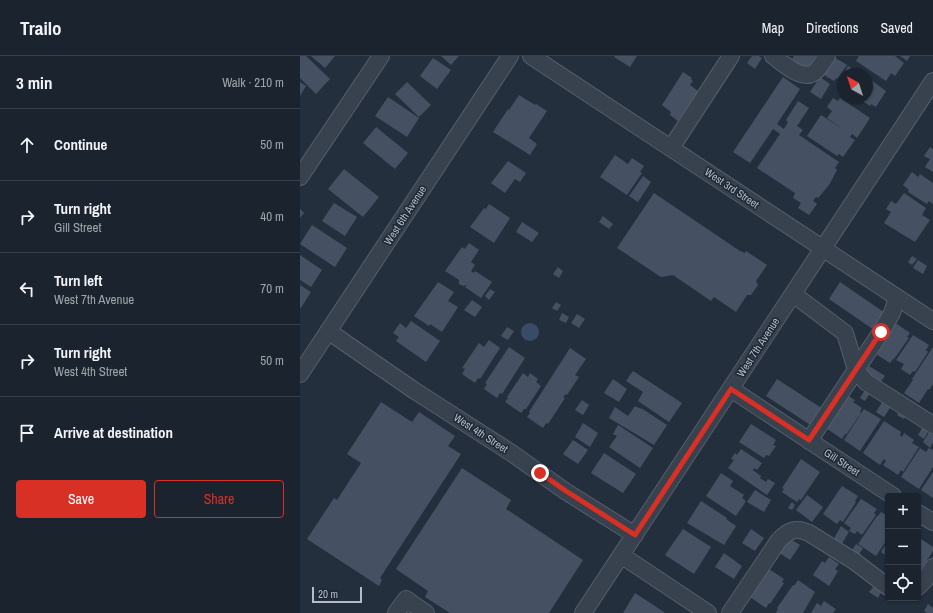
<!DOCTYPE html>
<meta charset="utf-8">
<style>
:root{--surface:#1b232e;--page:#242b36;--text:#f1f3f6;--muted:#a0a4aa;--line:#39404a;--accent:#d93025}
body{margin:0;font-family:"Archivo Narrow",sans-serif;background:var(--page);color:var(--text)}
.controls{position:absolute;right:12px;bottom:12px;display:grid;overflow:hidden;border-radius:4px;box-shadow:0 1px 3px #0004}
.controls button{width:36px;height:36px;display:grid;place-items:center;padding:0;border:0;border-bottom:1px solid var(--line);background:var(--surface);color:var(--text);font:20px sans-serif}
.compass{position:absolute;left:537px;top:12px;width:36px;height:36px;border-radius:50%;background:var(--surface);box-shadow:0 1px 3px #0004;rotate:321deg}
.scale{position:absolute;left:12px;bottom:10px;width:50px;box-sizing:border-box;padding-left:4px;border:2px solid #b4bcc9;border-top:0;font-size:11px;line-height:14px;white-space:nowrap;color:#b4bcc9;-webkit-text-stroke:3px #1d2633;paint-order:stroke}
.stop{position:absolute;width:12px;height:12px;margin:-9px;border:3px solid #d93025;border-radius:50%;background:#fff}
.stop.end{background:#d93025;border-color:#fff;box-shadow:0 1px 4px #0008}
.list{margin:0;padding:0;list-style:none}
h2{display:flex;justify-content:space-between;align-items:center;height:52px;margin:0;padding:0 16px;font-size:17px}
h2 small{font-size:13px;font-weight:400;color:var(--muted)}
.list li{display:grid;grid-template-columns:26px 1fr auto;gap:12px;align-items:center;box-sizing:border-box;height:72px;padding:0 16px;border-top:1px solid var(--line)}
.list b{display:block;font-size:15px;white-space:nowrap}
.list p{margin:0;font-size:13px;white-space:nowrap;color:var(--muted)}
.list em{font-size:13px;font-style:normal;color:var(--muted)}
.actions{display:flex;gap:8px;padding:12px 16px}
.actions a{flex:1;padding:9px 0;border:1px solid var(--accent);border-radius:4px;text-align:center;font-size:14px;color:var(--accent)}
.actions .main{background:var(--accent);color:#fff}
.icon{flex:none;width:22px;height:22px;fill:none;stroke:currentColor;stroke-width:2;stroke-linecap:round;stroke-linejoin:round}
.map{position:relative;flex:none;width:633px;height:557px;overflow:hidden}
header{display:flex;align-items:center;gap:24px;box-sizing:border-box;height:56px;padding:0 20px;background:var(--surface);border-bottom:1px solid var(--line)}
header strong{font-size:19px}
nav{display:flex;gap:22px;margin-inline-start:auto;font-size:14px}
main{display:flex}
aside{flex:1;background:var(--surface)}
.map>svg:first-child{display:block}
</style>
<header>
<strong>Trailo</strong>
<nav><a>Map</a><a>Directions</a><a>Saved</a></nav>
</header>
<main>
<aside>
<h2>3 min<small>Walk · 210 m</small></h2>
<ul class="list">
<li><svg class="icon" aria-label="ahead" viewBox="0 0 24 24"><path d="M12 20V5M6 11l6-6 6 6"/></svg><div><b>Continue</b></div><em>50 m</em></li>
<li><svg class="icon" aria-label="right" viewBox="0 0 24 24"><path d="M7 20v-9h11M14 6l5 5-5 5"/></svg><div><b>Turn right</b><p>Gill Street</p></div><em>40 m</em></li>
<li><svg class="icon" aria-label="left" viewBox="0 0 24 24"><path d="M17 20v-9H6M10 6l-5 5 5 5"/></svg><div><b>Turn left</b><p>West 7th Avenue</p></div><em>70 m</em></li>
<li><svg class="icon" aria-label="right" viewBox="0 0 24 24"><path d="M7 20v-9h11M14 6l5 5-5 5"/></svg><div><b>Turn right</b><p>West 4th Street</p></div><em>50 m</em></li>
<li><svg class="icon" aria-label="arrive" viewBox="0 0 24 24"><path d="M6 21V4h12l-3 4 3 4H6"/></svg><div><b>Arrive at destination</b></div></li>
</ul>
<div class="actions"><a class="main">Save</a><a>Share</a></div>
</aside>
<div class="map">
<svg width="633" height="557" viewBox="0 0 633 557">
<rect width="100%" height="100%" fill="#242f3e"/>
<!-- water -->
<path fill="#394c67" d="M221 276a9 9 0 1 1 18 0a9 9 0 1 1-18 0Z"/>
<!-- building -->
<path fill="#455162" d="M 0,0 L 6,0 L 30,23 L 16,38 L 0,22 Z
M 11,0 L 35,0 L 25,12 Z
M 141,0 L 159,0 L 151,9 Z
M 315,0 L 337,0 L 330,11 L 314,1 Z
M 452,0 L 459,0 L 462,2 L 455,13 L 447,7 Z
M 494,0 L 516,0 L 508,13 L 492,3 Z
M 559,0 L 595,0 L 604,7 L 595,20 L 591,17 L 586,25 L 556,5 Z
M 600,0 L 610,0 L 607,5 Z
M 534,1 L 547,9 L 537,23 L 536,22 L 534,25 L 524,19 Z
M 133,2 L 151,14 L 137,33 L 120,20 Z
M 548,10 L 560,18 L 543,18 Z
M 383,16 L 392,22 L 391,24 L 393,25 L 390,29 L 398,35 L 378,65 L 370,59 L 371,56 L 362,49 Z
M 543,19 L 543,30 L 538,27 Z
M 483,21 L 500,33 L 477,68 L 484,73 L 488,66 L 486,64 L 498,45 L 509,52 L 497,70 L 503,74 L 499,79 L 539,106 L 535,112 L 537,114 L 529,129 L 518,142 L 516,141 L 513,145 L 517,148 L 509,159 L 498,152 L 501,147 L 493,142 L 495,137 L 457,112 L 480,78 L 473,73 L 450,107 L 433,96 Z
M 520,21 L 530,28 L 521,43 L 510,36 Z
M 567,21 L 586,35 L 576,51 L 571,48 L 570,50 L 558,42 L 567,42 Z
M 0,26 L 6,30 L 0,40 Z
M 107,26 L 131,49 L 119,61 L 95,38 Z
M 219,39 L 235,49 L 236,48 L 247,55 L 229,82 L 237,88 L 230,99 L 193,76 L 208,53 L 209,54 Z
M 88,41 L 119,62 L 107,81 L 75,60 Z
M 533,42 L 538,45 L 540,42 L 570,62 L 557,82 L 552,78 L 550,81 L 555,84 L 543,101 L 539,98 L 537,100 L 507,80 L 521,59 L 544,74 L 527,62 L 532,55 L 527,51 Z
M 76,71 L 108,97 L 95,113 L 63,87 Z
M 630,91 L 633,93 L 633,116 L 625,111 L 630,103 L 624,100 Z
M 315,99 L 328,108 L 332,102 L 344,110 L 340,116 L 342,117 L 327,139 L 300,121 Z
M 208,105 L 226,117 L 220,126 L 215,123 L 205,137 L 191,127 Z
M 44,113 L 79,141 L 63,161 L 28,133 Z
M 612,116 L 618,121 L 620,118 L 633,127 L 633,148 L 629,145 L 627,148 L 608,136 L 609,134 L 603,129 Z
M 343,120 L 351,126 L 338,146 L 329,140 Z
M 354,137 L 440,195 L 445,197 L 446,195 L 467,209 L 456,225 L 458,229 L 451,239 L 447,239 L 436,256 L 414,241 L 411,245 L 373,219 L 361,221 L 317,192 Z
M 604,137 L 626,152 L 622,159 L 630,164 L 615,186 L 584,167 L 591,156 L 586,153 L 591,145 L 596,148 Z
M 34,147 L 57,161 L 45,180 L 22,165 Z
M 189,148 L 210,162 L 194,187 L 170,171 L 184,152 L 186,153 Z
M 0,153 L 4,157 L 0,162 Z
M 303,160 L 313,168 L 309,173 L 299,166 Z
M 222,166 L 239,177 L 232,186 L 216,176 Z
M 12,169 L 47,192 L 35,211 L 0,188 Z
M 169,187 L 179,194 L 171,206 L 175,209 L 171,215 L 174,217 L 175,215 L 192,226 L 181,242 L 165,231 L 167,229 L 163,230 L 159,228 L 159,224 L 145,215 L 162,191 L 165,193 Z
M 0,199 L 22,214 L 11,231 L 0,224 Z
M 612,200 L 617,203 L 612,209 L 608,206 Z
M 618,204 L 627,210 L 623,218 L 613,212 Z
M 258,211 L 263,215 L 259,222 L 253,218 Z
M 138,226 L 154,236 L 148,245 L 158,251 L 142,276 L 130,268 L 129,270 L 114,260 Z
M 540,226 L 588,259 L 577,276 L 529,243 Z
M 0,229 L 11,236 L 0,253 Z
M 190,233 L 195,236 L 189,244 L 185,240 Z
M 172,244 L 182,251 L 175,261 L 164,254 Z
M 256,246 L 261,249 L 257,255 L 252,252 Z
M 262,257 L 269,261 L 266,267 L 259,264 Z
M 277,258 L 285,263 L 279,272 L 271,267 Z
M 111,265 L 140,285 L 126,306 L 96,285 L 99,281 L 93,277 L 100,267 L 106,272 Z
M 594,266 L 610,277 L 607,281 L 609,282 L 594,303 L 593,303 L 590,307 L 574,297 Z
M 207,271 L 214,275 L 208,284 L 201,280 Z
M 613,279 L 629,289 L 626,294 L 628,296 L 615,316 L 613,315 L 610,319 L 601,313 L 604,308 L 596,304 Z
M 189,284 L 200,292 L 180,323 L 178,322 L 175,327 L 162,318 L 165,313 L 162,312 L 179,287 L 184,291 Z
M 209,291 L 225,302 L 202,338 L 200,337 L 197,342 L 184,333 L 187,328 L 185,327 Z
M 633,291 L 633,328 L 629,334 L 628,333 L 619,347 L 604,337 L 613,324 L 612,323 Z
M 270,292 L 286,303 L 275,319 L 279,321 L 267,339 L 266,338 L 263,341 L 265,342 L 248,368 L 246,367 L 243,372 L 227,361 L 230,357 L 229,356 Z
M 569,310 L 585,320 L 579,328 L 564,318 Z
M 333,315 L 382,347 L 369,366 L 338,345 L 343,336 L 326,325 Z
M 223,317 L 228,321 L 230,317 L 238,323 L 236,326 L 241,330 L 226,353 L 224,353 L 221,357 L 205,346 L 208,342 L 207,341 Z
M 313,323 L 327,333 L 319,346 L 304,337 Z
M 477,323 L 526,355 L 515,372 L 466,340 Z
M 565,334 L 570,337 L 565,345 L 560,342 Z
M 545,338 L 555,344 L 553,346 L 562,352 L 560,356 L 561,357 L 546,379 L 545,378 L 542,383 L 526,372 Z
M 584,343 L 592,349 L 584,361 L 576,356 Z
M 282,344 L 289,349 L 283,359 L 275,354 Z
M 81,346 L 112,366 L 119,356 L 155,380 L 148,390 L 161,398 L 80,522 L 82,524 L 79,530 L 7,483 L 34,442 L 37,444 L 61,407 L 47,398 Z
M 335,350 L 341,353 L 341,352 L 367,369 L 354,389 L 309,362 L 315,351 L 328,360 Z
M 564,353 L 581,363 L 560,395 L 544,384 Z
M 600,355 L 606,359 L 604,363 L 597,359 Z
M 584,365 L 601,376 L 600,379 L 602,381 L 604,377 L 614,384 L 612,387 L 619,391 L 603,416 L 601,414 L 598,419 L 583,409 L 586,405 L 584,403 L 580,409 L 563,397 Z
M 283,367 L 298,377 L 290,391 L 275,381 Z
M 451,368 L 476,384 L 473,389 L 476,390 L 469,400 L 466,399 L 464,402 L 439,386 Z
M 318,369 L 353,392 L 340,412 L 309,391 L 317,380 L 313,378 Z
M 622,372 L 628,376 L 624,383 L 618,379 Z
M 630,375 L 633,376 L 633,387 L 630,392 L 623,386 Z
M 273,384 L 288,394 L 278,408 L 263,398 Z
M 620,392 L 626,396 L 629,392 L 633,394 L 633,411 L 619,433 L 601,421 Z
M 441,393 L 462,407 L 457,414 L 454,412 L 453,414 L 461,420 L 460,422 L 466,426 L 468,423 L 475,427 L 467,439 L 428,412 L 434,404 L 431,403 L 435,397 L 437,399 Z
M 304,397 L 336,418 L 323,437 L 291,417 Z
M 501,403 L 520,416 L 501,444 L 499,443 L 497,446 L 482,436 L 484,433 L 482,432 Z
M 162,412 L 211,444 L 206,453 L 283,504 L 249,557 L 150,557 L 125,541 L 128,535 L 96,513 Z
M 633,416 L 633,442 L 621,434 Z
M 421,417 L 433,425 L 430,430 L 444,439 L 442,442 L 446,445 L 436,460 L 406,440 Z
M 542,430 L 558,440 L 555,445 L 556,446 L 543,466 L 540,464 L 537,468 L 523,458 Z
M 455,434 L 471,444 L 464,456 L 447,446 Z
M 507,439 L 523,451 L 512,466 L 496,454 Z
M 561,443 L 577,453 L 574,457 L 576,459 L 562,479 L 557,475 L 555,478 L 549,475 L 551,472 L 544,467 Z
M 401,445 L 427,462 L 426,463 L 436,470 L 424,489 L 387,467 Z
M 492,446 L 495,449 L 492,454 L 488,452 Z
M 581,456 L 588,460 L 588,482 L 576,500 L 558,488 L 577,460 L 578,460 Z
M 541,470 L 549,476 L 541,489 L 533,484 Z
M 383,473 L 411,491 L 394,518 L 365,499 Z
M 451,473 L 464,482 L 455,495 L 442,487 Z
M 487,481 L 500,489 L 490,504 L 478,496 Z
M 618,481 L 633,491 L 633,495 L 618,518 Z
M 588,484 L 588,501 L 581,496 Z
M 556,488 L 563,492 L 558,500 L 551,496 Z
M 424,497 L 442,510 L 434,523 L 415,511 Z
M 529,501 L 539,508 L 535,513 L 538,515 L 529,530 L 513,519 L 522,505 L 525,507 Z
M 469,513 L 484,523 L 482,526 L 484,527 L 470,548 L 469,547 L 466,552 L 450,541 Z
M 498,524 L 515,536 L 503,557 L 476,557 L 478,553 L 477,552 L 493,529 L 494,530 Z
M 573,531 L 581,536 L 578,542 L 569,536 Z
M 335,537 L 361,554 L 365,557 L 323,557 Z
M 524,545 L 536,553 L 533,557 L 511,557 L 517,547 L 521,550 Z
M 628,548 L 633,552 L 633,557 L 627,557 L 624,555 Z"/>
<g fill="none" stroke-linecap="round" stroke-linejoin="round">
<defs>
<path id="minor" d="M 231,0 L 633,265
M 473,0 C 483,7 502,26 515,16 C 520,12 523,5 527,0
M 371,92 L 431,0
M 0,121 L 81,0
M 493,238 L 545,277 L 556,314 L 566,326 L 633,369
M 28,275 L 115,335 L 213,398 L 265,435 L 335,479
M 0,318 L 210,0
M 431,333 L 593,440
M 509,385 L 581,276 L 592,257 L 597,242
M 618,457 L 633,466
M 321,499 L 408,557
M 618,531 L 625,524 L 633,511
M 96,557 L 106,543 L 126,557
M 283,557 L 633,25
M 430,557 L 479,484 C 489,474 496,471 509,477 L 554,505 L 588,531"/>
</defs>
<!-- minor casing -->
<use href="#minor" stroke="#565f6c" stroke-width="18"/>
<!-- minor -->
<use href="#minor" stroke="#38414e" stroke-width="16"/>
</g>
<g fill="none" stroke-linecap="round" stroke-linejoin="round">
<!-- route -->
<path stroke="#d93025" stroke-width="5" d="M 240,417 L 266,435 L 335,479 L 431,333 L 509,384 L 581,276"/>
</g>
<g text-anchor="middle" dominant-baseline="central" stroke-width="3" stroke-linejoin="round" paint-order="stroke">
<!-- street labels -->
<g font-size="11" fill="#b4bcc9" stroke="#1d2633">
<text transform="translate(432 132) rotate(34)">West 3rd Street</text>
<text transform="translate(105 159) rotate(-57)">West 6th Avenue</text>
<text transform="translate(458 291) rotate(-57)">West 7th Avenue</text>
<text transform="translate(181 377) rotate(33)">West 4th Street</text>
<text transform="translate(542 406) rotate(33)">Gill Street</text>
</g>
</g>
</svg>
<div class="controls">
<button>+</button>
<button>−</button>
<button><svg class="icon" aria-label="locate" viewBox="0 0 24 24"><circle cx="12" cy="12" r="6"/><path d="M12 2v4M12 18v4M2 12h4M18 12h4"/></svg></button>
</div>
<svg class="compass" viewBox="-18 -18 36 36"><path d="M0-13l5 13h-10z" fill="#e53935"/><path d="M0 13l5-13h-10z" fill="#a0a4aa"/></svg>
<div class="scale">20 m</div>
<div class="stop" style="left:581px;top:276px"></div>
<div class="stop end" style="left:240px;top:417px"></div>
</div>
</main>
